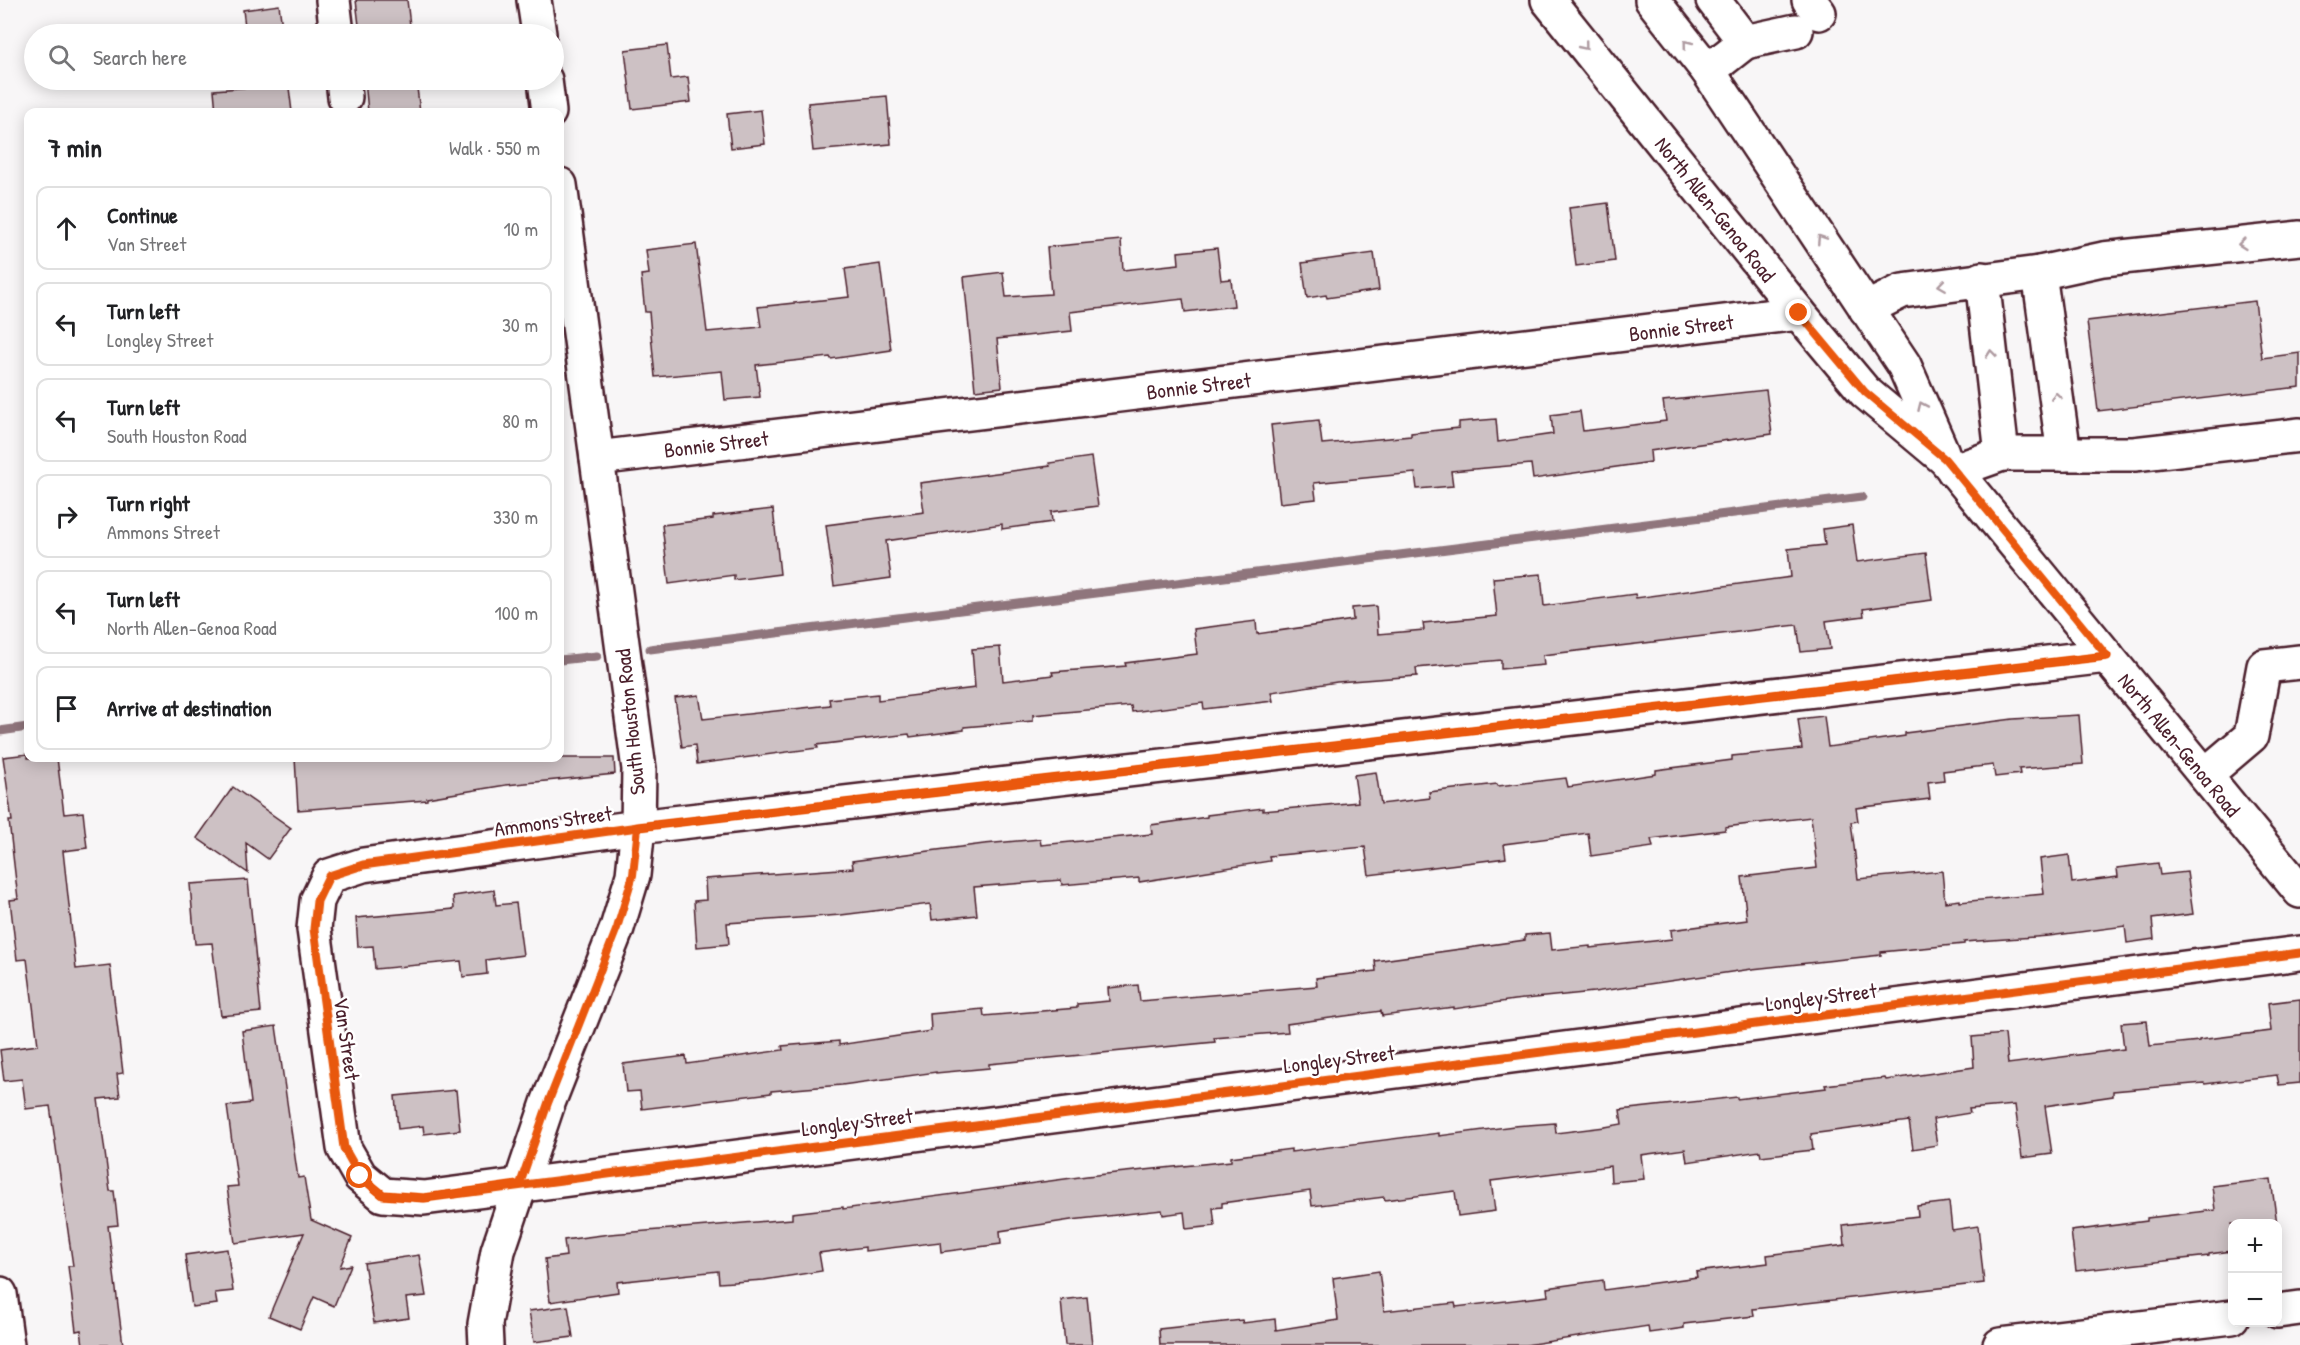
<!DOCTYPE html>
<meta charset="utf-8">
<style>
:root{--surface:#fff;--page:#f6f6f6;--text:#202124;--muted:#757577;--line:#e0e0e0}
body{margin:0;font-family:"Patrick Hand",sans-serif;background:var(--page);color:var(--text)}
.controls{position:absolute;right:18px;bottom:18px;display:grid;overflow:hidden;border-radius:12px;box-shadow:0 3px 15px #0003}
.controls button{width:54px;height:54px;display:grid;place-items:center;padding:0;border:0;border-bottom:2px solid var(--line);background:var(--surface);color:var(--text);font:30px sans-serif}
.stop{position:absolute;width:18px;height:18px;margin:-14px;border:4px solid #ea580c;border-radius:50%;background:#fff}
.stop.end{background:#ea580c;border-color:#fff;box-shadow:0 2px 6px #0008}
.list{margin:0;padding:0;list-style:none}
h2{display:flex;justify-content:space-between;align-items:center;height:78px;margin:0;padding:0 24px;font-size:26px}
h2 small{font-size:20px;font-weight:400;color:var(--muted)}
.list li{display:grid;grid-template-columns:39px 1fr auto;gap:18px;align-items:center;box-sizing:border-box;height:84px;margin:0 12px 12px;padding:0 12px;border:2px solid var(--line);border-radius:12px}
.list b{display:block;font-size:22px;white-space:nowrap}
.list p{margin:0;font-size:20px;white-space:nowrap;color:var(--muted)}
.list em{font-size:20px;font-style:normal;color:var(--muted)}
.icon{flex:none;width:33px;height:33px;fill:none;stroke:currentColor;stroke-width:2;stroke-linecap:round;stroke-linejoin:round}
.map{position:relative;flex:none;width:2300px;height:1345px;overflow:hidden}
.search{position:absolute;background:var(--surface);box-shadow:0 3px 15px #0003;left:24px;top:24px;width:540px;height:66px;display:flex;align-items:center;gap:15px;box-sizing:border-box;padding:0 21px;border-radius:33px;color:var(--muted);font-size:22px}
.panel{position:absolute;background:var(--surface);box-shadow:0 3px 15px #0003;left:24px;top:108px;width:540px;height:654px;border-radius:12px}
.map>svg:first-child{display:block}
</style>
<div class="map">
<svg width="2300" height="1345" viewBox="0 0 2300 1345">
<rect width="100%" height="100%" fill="#f8f6f7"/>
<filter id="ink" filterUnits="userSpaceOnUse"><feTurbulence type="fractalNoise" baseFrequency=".0167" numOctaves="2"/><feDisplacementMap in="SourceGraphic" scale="12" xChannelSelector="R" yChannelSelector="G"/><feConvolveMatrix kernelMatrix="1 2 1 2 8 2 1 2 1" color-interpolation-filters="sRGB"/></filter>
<g filter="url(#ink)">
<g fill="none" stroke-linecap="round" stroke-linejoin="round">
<!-- stream -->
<path stroke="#8f747b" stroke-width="9" d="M 650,649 L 1862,497
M 560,660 L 597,656
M 0,731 L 28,727"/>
</g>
<!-- building -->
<path fill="#cdc1c4" stroke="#4a1f2b" stroke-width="1.5" d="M 356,0 L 407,0 L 411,34 L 360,34 Z
M 279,5 L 283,34 L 246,34 L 243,10 Z
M 667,45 L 671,79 L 688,77 L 691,102 L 632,109 L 625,50 Z
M 251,80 L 288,80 L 292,112 L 216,112 L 214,90 L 252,87 Z
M 365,80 L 416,80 L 420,112 L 368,112 Z
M 887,96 L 891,144 L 813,151 L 808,103 Z
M 761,110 L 765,144 L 731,148 L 727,114 Z
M 1608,203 L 1615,261 L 1576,266 L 1569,208 Z
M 1121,240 L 1123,270 L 1179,264 L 1178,252 L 1217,248 L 1221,280 L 1231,279 L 1234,306 L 1185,312 L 1183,299 L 1070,312 L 1072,331 L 997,339 L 1002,387 L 975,390 L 964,277 L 1003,272 L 1006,297 L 1051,294 L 1047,247 Z
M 696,244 L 707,332 L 761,327 L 758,307 L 849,297 L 845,269 L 880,264 L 891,350 L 831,359 L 830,357 L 756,365 L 760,397 L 725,400 L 722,371 L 655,377 L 649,312 L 645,312 L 641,275 L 649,274 L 646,250 Z
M 1374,253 L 1379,290 L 1327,298 L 1326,295 L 1307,298 L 1302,263 Z
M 2255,301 L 2262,358 L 2300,353 L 2300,387 L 2098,411 L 2087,321 Z
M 1766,390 L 1772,434 L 1650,451 L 1651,462 L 1533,479 L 1531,464 L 1451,471 L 1453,486 L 1417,489 L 1415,473 L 1314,483 L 1316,499 L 1280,503 L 1271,425 L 1319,420 L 1322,444 L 1411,436 L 1411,433 L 1459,428 L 1459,422 L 1496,419 L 1498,442 L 1553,434 L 1551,415 L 1580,411 L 1583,431 L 1666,421 L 1663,401 Z
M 1091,457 L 1098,506 L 1051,512 L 1052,522 L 1002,529 L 1002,524 L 886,541 L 891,578 L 834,586 L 826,525 L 924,512 L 920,483 L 1050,466 L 1049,463 Z
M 773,509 L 780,574 L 734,580 L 734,575 L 669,584 L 662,525 L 713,519 L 713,516 Z
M 1852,525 L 1857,562 L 1926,553 L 1932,600 L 1863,609 L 1864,616 L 1826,621 L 1830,649 L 1801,652 L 1797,625 L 1543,655 L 1544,665 L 1501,669 L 1501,660 L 1416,668 L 1417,676 L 1337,682 L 1271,692 L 1273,701 L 1204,709 L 1203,703 L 1132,712 L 1131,706 L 1033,715 L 1033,721 L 964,727 L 964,730 L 910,737 L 909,734 L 817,745 L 818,748 L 697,764 L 695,745 L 682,747 L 675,698 L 699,695 L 703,719 L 830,705 L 829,699 L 878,694 L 878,700 L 975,688 L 972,649 L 1000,647 L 1003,681 L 1053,675 L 1052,672 L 1126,666 L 1125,663 L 1197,654 L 1194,629 L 1256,621 L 1257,634 L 1353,620 L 1352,608 L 1376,606 L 1378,634 L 1424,630 L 1423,623 L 1497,616 L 1493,578 L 1541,574 L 1544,606 L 1635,594 L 1636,598 L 1791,577 L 1788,549 L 1825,545 L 1823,529 Z
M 2079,715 L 2083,764 L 2019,769 L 2020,774 L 1995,777 L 1993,765 L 1943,771 L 1944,780 L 1928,782 L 1930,799 L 1856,808 L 1858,821 L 1851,822 L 1858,879 L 1942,871 L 1945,902 L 1960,900 L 1960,902 L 2044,894 L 2040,859 L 2069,855 L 2072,883 L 2118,877 L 2117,868 L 2158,863 L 2160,875 L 2187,872 L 2193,914 L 2152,919 L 2154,939 L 2127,943 L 2125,926 L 2049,936 L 1964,942 L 1964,944 L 1881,952 L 1881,955 L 1752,969 L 1594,992 L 1514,1000 L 1454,1009 L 1454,1007 L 1382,1016 L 1381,1011 L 1287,1024 L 1288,1032 L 1214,1038 L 1215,1042 L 989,1064 L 989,1068 L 936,1073 L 936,1072 L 842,1085 L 771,1091 L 771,1093 L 642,1109 L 640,1091 L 626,1092 L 623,1064 L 686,1056 L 687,1064 L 783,1050 L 782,1046 L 839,1041 L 839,1045 L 931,1031 L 930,1014 L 983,1009 L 984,1016 L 1077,1008 L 1077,1004 L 1109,1001 L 1108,988 L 1138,985 L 1140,1001 L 1317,986 L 1316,978 L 1376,971 L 1375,961 L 1525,940 L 1525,935 L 1550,933 L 1552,950 L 1590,946 L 1590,948 L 1672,939 L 1671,930 L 1747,920 L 1742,877 L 1817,868 L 1811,817 L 1725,827 L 1725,830 L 1651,839 L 1653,847 L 1591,856 L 1588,833 L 1504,844 L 1506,858 L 1369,875 L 1365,847 L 1269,856 L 1270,861 L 1139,882 L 1139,878 L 1062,885 L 1061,880 L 974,887 L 977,915 L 932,920 L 930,904 L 841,915 L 727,923 L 729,944 L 697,947 L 694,901 L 706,900 L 705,879 L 853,868 L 852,861 L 984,844 L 1040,839 L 1041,845 L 1152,834 L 1151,825 L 1207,817 L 1207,815 L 1263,808 L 1263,811 L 1358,802 L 1354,775 L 1376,772 L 1381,804 L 1430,798 L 1429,792 L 1497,784 L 1498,786 L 1566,778 L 1568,787 L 1656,774 L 1656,770 L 1732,760 L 1732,756 L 1802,749 L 1798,719 L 1824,716 L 1828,747 L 1905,736 L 1905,733 L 2013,719 Z
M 28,754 L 28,758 L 57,758 L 64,814 L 83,812 L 87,848 L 63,851 L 76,969 L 110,965 L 123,1073 L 117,1074 L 120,1097 L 98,1099 L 110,1191 L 114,1191 L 118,1225 L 108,1226 L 123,1345 L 83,1345 L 81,1330 L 76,1331 L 68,1266 L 73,1266 L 50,1106 L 26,1109 L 22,1079 L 4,1081 L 0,1050 L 38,1045 L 27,959 L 17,960 L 10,900 L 18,899 L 9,821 L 12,821 L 3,757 Z
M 295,758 L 614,758 L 615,774 L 506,785 L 427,798 L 427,800 L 298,810 Z
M 233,787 L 291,828 L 268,859 L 246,843 L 248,873 L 197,838 Z
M 248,880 L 261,1012 L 221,1016 L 212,943 L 195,944 L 190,884 Z
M 494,890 L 496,905 L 516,903 L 523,955 L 486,960 L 487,974 L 463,977 L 461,961 L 375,969 L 373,946 L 358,947 L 356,918 L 454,909 L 453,896 Z
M 2300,999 L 2300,1083 L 2279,1085 L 2277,1075 L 2205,1084 L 2204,1083 L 2113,1091 L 2113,1096 L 2045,1106 L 2052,1154 L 2022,1158 L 2015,1105 L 1969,1109 L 1970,1113 L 1933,1119 L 1937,1145 L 1913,1149 L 1909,1121 L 1811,1134 L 1813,1150 L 1761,1156 L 1760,1151 L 1687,1162 L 1685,1149 L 1641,1155 L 1644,1179 L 1611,1182 L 1610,1166 L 1491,1181 L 1495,1211 L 1458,1216 L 1455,1191 L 1385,1200 L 1384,1197 L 1312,1206 L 1310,1191 L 1222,1203 L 1222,1207 L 1213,1208 L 1215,1226 L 1186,1229 L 1184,1212 L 1163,1215 L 1162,1210 L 1071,1220 L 1000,1231 L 1001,1244 L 941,1252 L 940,1242 L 865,1251 L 865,1247 L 819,1253 L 822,1271 L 764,1280 L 719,1283 L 718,1271 L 617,1282 L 618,1292 L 550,1302 L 545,1259 L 566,1256 L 564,1240 L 610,1234 L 792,1219 L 792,1213 L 843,1207 L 843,1209 L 1087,1176 L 1231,1161 L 1231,1157 L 1291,1149 L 1291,1152 L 1439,1133 L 1439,1136 L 1514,1126 L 1555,1123 L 1556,1133 L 1605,1127 L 1622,1124 L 1620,1110 L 1737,1097 L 1737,1099 L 1826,1088 L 1825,1085 L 1885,1078 L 1886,1080 L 1974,1067 L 1972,1037 L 2005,1034 L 2008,1064 L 2124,1049 L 2121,1023 L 2147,1021 L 2150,1046 L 2199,1041 L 2199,1040 L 2271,1031 L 2268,1003 Z
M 276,1026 L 298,1178 L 304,1177 L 311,1220 L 352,1238 L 340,1267 L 351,1265 L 334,1306 L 314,1297 L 300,1329 L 269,1316 L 304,1233 L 235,1243 L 227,1187 L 238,1186 L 227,1106 L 251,1103 L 242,1031 Z
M 456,1090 L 460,1130 L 424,1134 L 423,1126 L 398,1129 L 395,1096 Z
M 2271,1179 L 2277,1224 L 2232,1224 L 2232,1251 L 2209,1254 L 2209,1256 L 2076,1271 L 2071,1231 L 2147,1221 L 2147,1218 L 2215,1210 L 2212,1186 Z
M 1949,1202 L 1952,1230 L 1978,1226 L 1984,1283 L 1753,1309 L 1754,1316 L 1684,1324 L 1684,1328 L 1649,1333 L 1648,1326 L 1526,1345 L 1160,1345 L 1159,1329 L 1242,1320 L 1243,1323 L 1275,1319 L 1276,1330 L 1338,1320 L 1333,1278 L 1379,1271 L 1384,1311 L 1455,1303 L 1456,1307 L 1548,1296 L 1547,1288 L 1603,1280 L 1604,1290 L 1697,1277 L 1696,1272 L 1768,1263 L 1767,1255 L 1845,1245 L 1843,1225 L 1918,1216 L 1917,1206 Z
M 227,1249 L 233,1291 L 215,1293 L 217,1304 L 192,1307 L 185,1255 Z
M 419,1255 L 426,1296 L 406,1298 L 409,1318 L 374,1323 L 364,1263 Z
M 1087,1297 L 1092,1345 L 1065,1345 L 1061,1300 Z
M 568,1306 L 573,1337 L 534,1342 L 529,1311 Z"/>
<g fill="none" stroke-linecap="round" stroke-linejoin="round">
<defs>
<g id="minor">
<path d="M 333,0 L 337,34"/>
<path d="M 534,0 L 539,34"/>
<path d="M 1713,0 L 1745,42 L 1796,31"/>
<path d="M 1809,0 L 1819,13"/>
<path d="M 1708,71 L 1745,42"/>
<path d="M 343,80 L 345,97"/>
<path d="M 545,80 L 549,112"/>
<path d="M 2039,273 L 2064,454"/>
<path d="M 1982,279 L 2002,454"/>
<path d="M 1866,309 L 1902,291 L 2039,273 L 2103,259 L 2300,238"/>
<path id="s1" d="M 597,458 L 1799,313"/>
<path d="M 1954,471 L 2002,454 L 2134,454 L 2300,435"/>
<path d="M 2107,656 L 638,827 L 363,865 L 329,876 L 317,901 L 314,929 L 344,1148 L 360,1176 L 383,1195 L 424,1198 L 2300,953"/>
<path d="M 2205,775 L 2251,736 L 2264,666 L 2300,662"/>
<path d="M 0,1294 L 7,1345"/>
<path d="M 2278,1311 L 2300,1308"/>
<path d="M 486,1345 L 485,1324 L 498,1251 L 548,1103 L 617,928 L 633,875 L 638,827 L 639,769 L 560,185"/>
<path d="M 2000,1345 L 2232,1317"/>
</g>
<g id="major">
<path id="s2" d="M 1548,0 L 1799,313 L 1865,392 L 1945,459 L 2300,891"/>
<path d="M 1652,0 L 1708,71 L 1904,365 L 1942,452"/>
</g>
</defs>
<!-- minor casing -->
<use href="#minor" stroke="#4a1f2b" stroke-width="38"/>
<!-- major casing -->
<use href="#major" stroke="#4a1f2b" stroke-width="38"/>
<!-- minor -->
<use href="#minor" stroke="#fff" stroke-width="33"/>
<!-- major -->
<use href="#major" stroke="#fff" stroke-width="33"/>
<defs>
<path id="cycleway" d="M 2107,656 L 638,827 L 363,865 L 329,876 L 317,901 L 314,929 L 344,1148 L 360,1176 L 383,1195 L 424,1198 L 2300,953"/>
</defs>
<!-- cycleway casing -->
<use href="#cycleway" stroke="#fff" stroke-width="13"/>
<!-- cycleway -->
<use href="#cycleway" stroke="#e8590c" stroke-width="9"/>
</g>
<!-- one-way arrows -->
<defs><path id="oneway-chevron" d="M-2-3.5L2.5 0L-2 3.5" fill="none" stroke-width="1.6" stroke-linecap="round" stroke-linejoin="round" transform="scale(1.5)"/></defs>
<g stroke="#ae9aa0">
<use href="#oneway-chevron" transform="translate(1687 44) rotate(-129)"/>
<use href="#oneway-chevron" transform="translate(1584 46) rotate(51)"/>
<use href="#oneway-chevron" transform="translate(1821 239) rotate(-123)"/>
<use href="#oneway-chevron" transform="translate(2242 244) rotate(174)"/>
<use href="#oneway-chevron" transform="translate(1942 285) rotate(172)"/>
<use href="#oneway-chevron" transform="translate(1991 354) rotate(-96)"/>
<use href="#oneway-chevron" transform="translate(2056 396) rotate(-98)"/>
<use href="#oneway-chevron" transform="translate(1922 406) rotate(-114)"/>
</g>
</g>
<g fill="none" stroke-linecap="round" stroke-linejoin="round" filter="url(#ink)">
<!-- route -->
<path stroke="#ea580c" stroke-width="8" d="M 360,1176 L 383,1195 L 424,1198 L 520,1184 L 548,1103 L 617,928 L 633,875 L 638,827 L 2107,656 L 1945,459 L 1865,392 L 1799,313"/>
</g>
<g text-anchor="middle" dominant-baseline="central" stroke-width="5" stroke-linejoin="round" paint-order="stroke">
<!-- street labels -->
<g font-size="21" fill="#4a1f2b" stroke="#fff">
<text stroke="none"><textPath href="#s2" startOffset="268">North Allen-Genoa Road</textPath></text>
<text stroke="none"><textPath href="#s1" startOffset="1092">Bonnie Street</textPath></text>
<text stroke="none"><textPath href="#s1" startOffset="606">Bonnie Street</textPath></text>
<text stroke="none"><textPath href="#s1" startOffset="120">Bonnie Street</textPath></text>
<text transform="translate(630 722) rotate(-96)">South Houston Road</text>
<text stroke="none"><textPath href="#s2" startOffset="978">North Allen-Genoa Road</textPath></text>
<text transform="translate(553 821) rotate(-8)">Ammons Street</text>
<text transform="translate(1821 997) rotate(-7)">Longley Street</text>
<text transform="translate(347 1039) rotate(82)">Van Street</text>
<text transform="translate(1339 1059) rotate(-7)">Longley Street</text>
<text transform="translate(857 1122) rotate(-7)">Longley Street</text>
</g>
</g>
</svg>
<div class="controls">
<button>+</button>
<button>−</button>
</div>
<div class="stop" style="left:360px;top:1176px"></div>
<div class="stop end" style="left:1799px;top:313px"></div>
<div class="search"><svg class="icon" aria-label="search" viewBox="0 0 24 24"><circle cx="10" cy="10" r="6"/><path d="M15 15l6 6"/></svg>Search here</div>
<section class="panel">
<h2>7 min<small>Walk · 550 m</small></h2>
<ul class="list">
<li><svg class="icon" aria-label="ahead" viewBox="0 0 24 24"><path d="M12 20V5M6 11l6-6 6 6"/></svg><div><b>Continue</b><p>Van Street</p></div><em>10 m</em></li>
<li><svg class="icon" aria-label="left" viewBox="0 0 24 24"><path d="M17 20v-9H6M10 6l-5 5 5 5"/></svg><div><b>Turn left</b><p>Longley Street</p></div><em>30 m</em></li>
<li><svg class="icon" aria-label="left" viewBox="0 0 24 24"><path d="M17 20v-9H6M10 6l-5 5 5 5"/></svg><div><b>Turn left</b><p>South Houston Road</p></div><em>80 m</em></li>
<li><svg class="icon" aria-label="right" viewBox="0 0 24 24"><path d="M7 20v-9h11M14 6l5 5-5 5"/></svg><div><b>Turn right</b><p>Ammons Street</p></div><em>330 m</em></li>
<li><svg class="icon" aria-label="left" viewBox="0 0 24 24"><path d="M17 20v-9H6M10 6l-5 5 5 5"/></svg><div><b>Turn left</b><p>North Allen-Genoa Road</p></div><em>100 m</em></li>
<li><svg class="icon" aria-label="arrive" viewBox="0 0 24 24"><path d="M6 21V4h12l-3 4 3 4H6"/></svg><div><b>Arrive at destination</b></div></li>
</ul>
</section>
</div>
